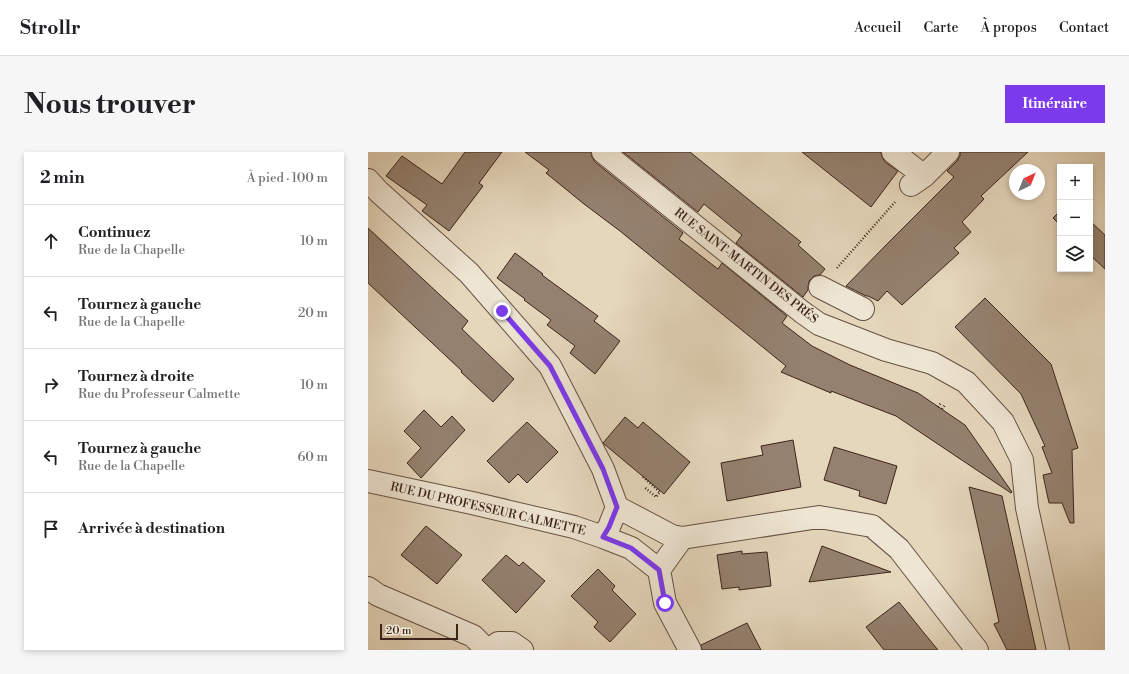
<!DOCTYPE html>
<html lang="fr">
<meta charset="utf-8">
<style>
:root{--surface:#fff;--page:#f6f6f6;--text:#202124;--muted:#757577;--line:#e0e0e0;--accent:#7c3aed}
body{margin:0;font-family:"Libre Bodoni",serif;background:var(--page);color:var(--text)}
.controls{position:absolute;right:12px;top:12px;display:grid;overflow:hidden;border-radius:0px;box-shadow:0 2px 6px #0003}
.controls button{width:36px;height:36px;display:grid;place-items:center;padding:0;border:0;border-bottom:1px solid var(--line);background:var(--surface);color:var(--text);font:20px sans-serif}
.compass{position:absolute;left:641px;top:12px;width:36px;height:36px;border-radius:50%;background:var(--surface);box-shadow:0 2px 6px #0003;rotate:43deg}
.scale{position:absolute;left:12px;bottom:10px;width:78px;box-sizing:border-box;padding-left:4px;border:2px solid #3c241b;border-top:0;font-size:11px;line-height:14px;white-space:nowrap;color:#3c241b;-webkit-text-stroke:3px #eee5d3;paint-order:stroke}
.stop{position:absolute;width:12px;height:12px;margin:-9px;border:3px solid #7c3aed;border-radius:50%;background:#fff}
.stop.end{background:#7c3aed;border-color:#fff;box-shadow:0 1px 4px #0008}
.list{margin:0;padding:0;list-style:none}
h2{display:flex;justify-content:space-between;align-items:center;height:52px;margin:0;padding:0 16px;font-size:17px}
h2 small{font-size:13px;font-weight:400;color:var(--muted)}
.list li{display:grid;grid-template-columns:26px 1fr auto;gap:12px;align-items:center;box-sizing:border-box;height:72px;padding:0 16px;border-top:1px solid var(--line)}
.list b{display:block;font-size:15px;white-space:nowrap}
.list p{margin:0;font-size:13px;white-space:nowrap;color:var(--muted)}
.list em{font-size:13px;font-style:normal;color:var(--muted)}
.icon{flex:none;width:22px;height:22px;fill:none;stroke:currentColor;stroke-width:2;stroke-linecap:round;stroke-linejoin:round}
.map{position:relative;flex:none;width:737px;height:498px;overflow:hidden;border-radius:0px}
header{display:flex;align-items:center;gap:24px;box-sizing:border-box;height:56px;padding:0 20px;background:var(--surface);border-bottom:1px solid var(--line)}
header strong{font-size:19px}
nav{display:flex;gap:22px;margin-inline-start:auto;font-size:14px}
.intro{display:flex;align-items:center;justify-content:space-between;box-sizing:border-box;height:96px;padding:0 24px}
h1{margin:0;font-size:28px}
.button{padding:10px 18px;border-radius:0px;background:var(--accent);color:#fff;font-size:14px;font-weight:700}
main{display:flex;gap:24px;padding:0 24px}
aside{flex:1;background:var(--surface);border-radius:0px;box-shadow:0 2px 6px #0003}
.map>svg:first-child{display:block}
</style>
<header>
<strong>Strollr</strong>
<nav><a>Accueil</a><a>Carte</a><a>À propos</a><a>Contact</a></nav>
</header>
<div class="intro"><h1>Nous trouver</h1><a class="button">Itinéraire</a></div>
<main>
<aside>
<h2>2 min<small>À pied · 100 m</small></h2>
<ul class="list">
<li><svg class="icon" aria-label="ahead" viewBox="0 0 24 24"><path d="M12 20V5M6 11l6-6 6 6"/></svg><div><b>Continuez</b><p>Rue de la Chapelle</p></div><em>10 m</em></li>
<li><svg class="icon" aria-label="left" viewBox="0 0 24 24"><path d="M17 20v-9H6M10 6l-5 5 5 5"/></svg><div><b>Tournez à gauche</b><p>Rue de la Chapelle</p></div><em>20 m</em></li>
<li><svg class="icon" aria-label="right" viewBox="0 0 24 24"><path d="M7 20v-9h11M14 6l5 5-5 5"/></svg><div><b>Tournez à droite</b><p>Rue du Professeur Calmette</p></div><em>10 m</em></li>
<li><svg class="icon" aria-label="left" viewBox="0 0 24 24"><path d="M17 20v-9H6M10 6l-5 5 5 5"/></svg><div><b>Tournez à gauche</b><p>Rue de la Chapelle</p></div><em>60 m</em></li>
<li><svg class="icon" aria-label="arrive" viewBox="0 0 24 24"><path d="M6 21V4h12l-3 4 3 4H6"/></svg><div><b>Arrivée à destination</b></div></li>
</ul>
</aside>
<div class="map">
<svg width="737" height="498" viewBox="0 0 737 498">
<rect width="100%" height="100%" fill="#e5d7bc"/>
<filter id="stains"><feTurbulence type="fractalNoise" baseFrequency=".005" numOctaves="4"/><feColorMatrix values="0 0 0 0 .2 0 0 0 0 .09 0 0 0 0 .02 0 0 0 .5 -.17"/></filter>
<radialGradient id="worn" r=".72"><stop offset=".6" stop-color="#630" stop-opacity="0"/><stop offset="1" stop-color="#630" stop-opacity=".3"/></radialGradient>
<!-- building -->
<path fill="#94816f" stroke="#3c241b" d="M 97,0 L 134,0 L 111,31 L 115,34 L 81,79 L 54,59 L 59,53 L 18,24 L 34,4 L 74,32 Z
M 157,0 L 223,0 L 224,5 L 227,10 L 315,81 L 311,87 L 350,117 L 354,111 L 419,164 L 414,171 L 444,194 L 482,213 L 550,241 L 597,273 L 644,340 L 643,341 L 528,264 L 463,239 L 463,241 L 413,220 L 418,214 L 252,79 L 216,52 L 178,21 L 181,18 Z
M 255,0 L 322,0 L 433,90 L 430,93 L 457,117 L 452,123 L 446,124 L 441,129 L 440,135 L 440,138 L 435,145 L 368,91 L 374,83 L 336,52 L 330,60 Z
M 434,0 L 513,0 L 514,5 L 517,10 L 530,19 L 503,55 Z
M 592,0 L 660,0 L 613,44 L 616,47 L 594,70 L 603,80 L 586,96 L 591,101 L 534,153 L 519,139 L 510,149 L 500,144 L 498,144 L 478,134 L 518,93 L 586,25 L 579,19 L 589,9 L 592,4 Z
M 692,59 L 692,73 L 685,66 Z
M 722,69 L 737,83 L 737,117 L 722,103 Z
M 0,76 L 100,169 L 94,177 L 146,227 L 125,250 L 93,220 L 94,219 L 0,131 Z
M 147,101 L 175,122 L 174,123 L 230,164 L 226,169 L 252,189 L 227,222 L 202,201 L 207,194 L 179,173 L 183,168 L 156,148 L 157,147 L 129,126 Z
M 617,146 L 683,212 L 710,296 L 704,298 L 706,371 L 702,371 L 694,351 L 681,351 L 675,323 L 684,321 L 674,295 L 677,294 L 653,242 L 587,175 Z
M 56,258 L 73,275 L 84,264 L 97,278 L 53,326 L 39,311 L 53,296 L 36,279 Z
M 257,265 L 270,276 L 275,270 L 322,310 L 296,342 L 236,292 L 235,291 Z
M 159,270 L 190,300 L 159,331 L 150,322 L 141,331 L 119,309 Z
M 425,288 L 433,335 L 359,349 L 353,311 L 395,303 L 393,294 Z
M 466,295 L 529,314 L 518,352 L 491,344 L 492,339 L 456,328 Z
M 601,335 L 634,344 L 668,498 L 639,498 L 626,472 L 631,470 Z
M 58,374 L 94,403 L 69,432 L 33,403 Z
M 454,394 L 523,420 L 441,430 Z
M 374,399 L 374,402 L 399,400 L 403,434 L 371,438 L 371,435 L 354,437 L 349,403 Z
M 138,403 L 151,414 L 155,410 L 177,429 L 148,461 L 114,428 Z
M 230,417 L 247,434 L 244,438 L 268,462 L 242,490 L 226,475 L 230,470 L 203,444 Z
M 531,450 L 556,481 L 570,498 L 516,498 L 498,475 Z
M 379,471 L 393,498 L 334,498 L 333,493 Z"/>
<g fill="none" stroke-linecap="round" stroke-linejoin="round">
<defs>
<path id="minor" d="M 235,0 L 434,160 L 451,172 L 518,198 L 564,211 L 598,230 L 635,270 L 654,308 L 659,356 L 690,498
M 525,0 L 556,24
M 0,28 L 11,40 L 101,121 L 182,214 L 235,317 L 249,355
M 543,33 L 556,24 L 580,0
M 452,135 L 495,157
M 0,329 L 104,351 L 206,375 L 235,385 L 241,375 L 249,355
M 249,355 L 304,384 L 314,386 L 451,365 L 504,374 L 531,397 L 609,498
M 235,385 L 263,396 L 291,418
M 314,386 L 291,418 L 297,451 L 322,498
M 0,436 L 10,443 L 105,484 L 119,498
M 122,498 L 130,491 L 144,491 L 154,498"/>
</defs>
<!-- minor casing -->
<use href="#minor" stroke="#665143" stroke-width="24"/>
<!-- path -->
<path stroke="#3c241b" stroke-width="2.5" stroke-dasharray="1 2" stroke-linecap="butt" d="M 469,116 L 527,50
M 570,255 L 573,251
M 574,257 L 577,253
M 275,325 L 292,340 L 288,345 L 276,335"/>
<!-- minor -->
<use href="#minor" stroke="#eee5d3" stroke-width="22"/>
</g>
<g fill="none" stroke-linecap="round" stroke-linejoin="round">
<!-- route -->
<path stroke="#7c3aed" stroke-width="5" d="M 134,159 L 182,214 L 235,317 L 249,355 L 241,375 L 235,385 L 263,396 L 291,418 L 297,451"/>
</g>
<g text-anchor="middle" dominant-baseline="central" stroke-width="3" stroke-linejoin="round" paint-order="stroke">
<!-- street labels -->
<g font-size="12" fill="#3c241b" stroke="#eee5d3">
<text transform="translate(378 114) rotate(38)">RUE SAINT-MARTIN DES PRÉS</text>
<text transform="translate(120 357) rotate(13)">RUE DU PROFESSEUR CALMETTE</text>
</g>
</g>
<rect width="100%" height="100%" filter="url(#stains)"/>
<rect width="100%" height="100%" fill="url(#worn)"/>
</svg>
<div class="controls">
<button>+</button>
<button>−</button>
<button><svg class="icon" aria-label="layers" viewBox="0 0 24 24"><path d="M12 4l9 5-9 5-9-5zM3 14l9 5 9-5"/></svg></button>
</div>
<svg class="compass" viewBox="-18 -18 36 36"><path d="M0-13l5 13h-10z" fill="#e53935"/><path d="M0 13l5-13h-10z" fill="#757577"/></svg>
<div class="scale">20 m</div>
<div class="stop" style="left:297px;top:451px"></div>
<div class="stop end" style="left:134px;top:159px"></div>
</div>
</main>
